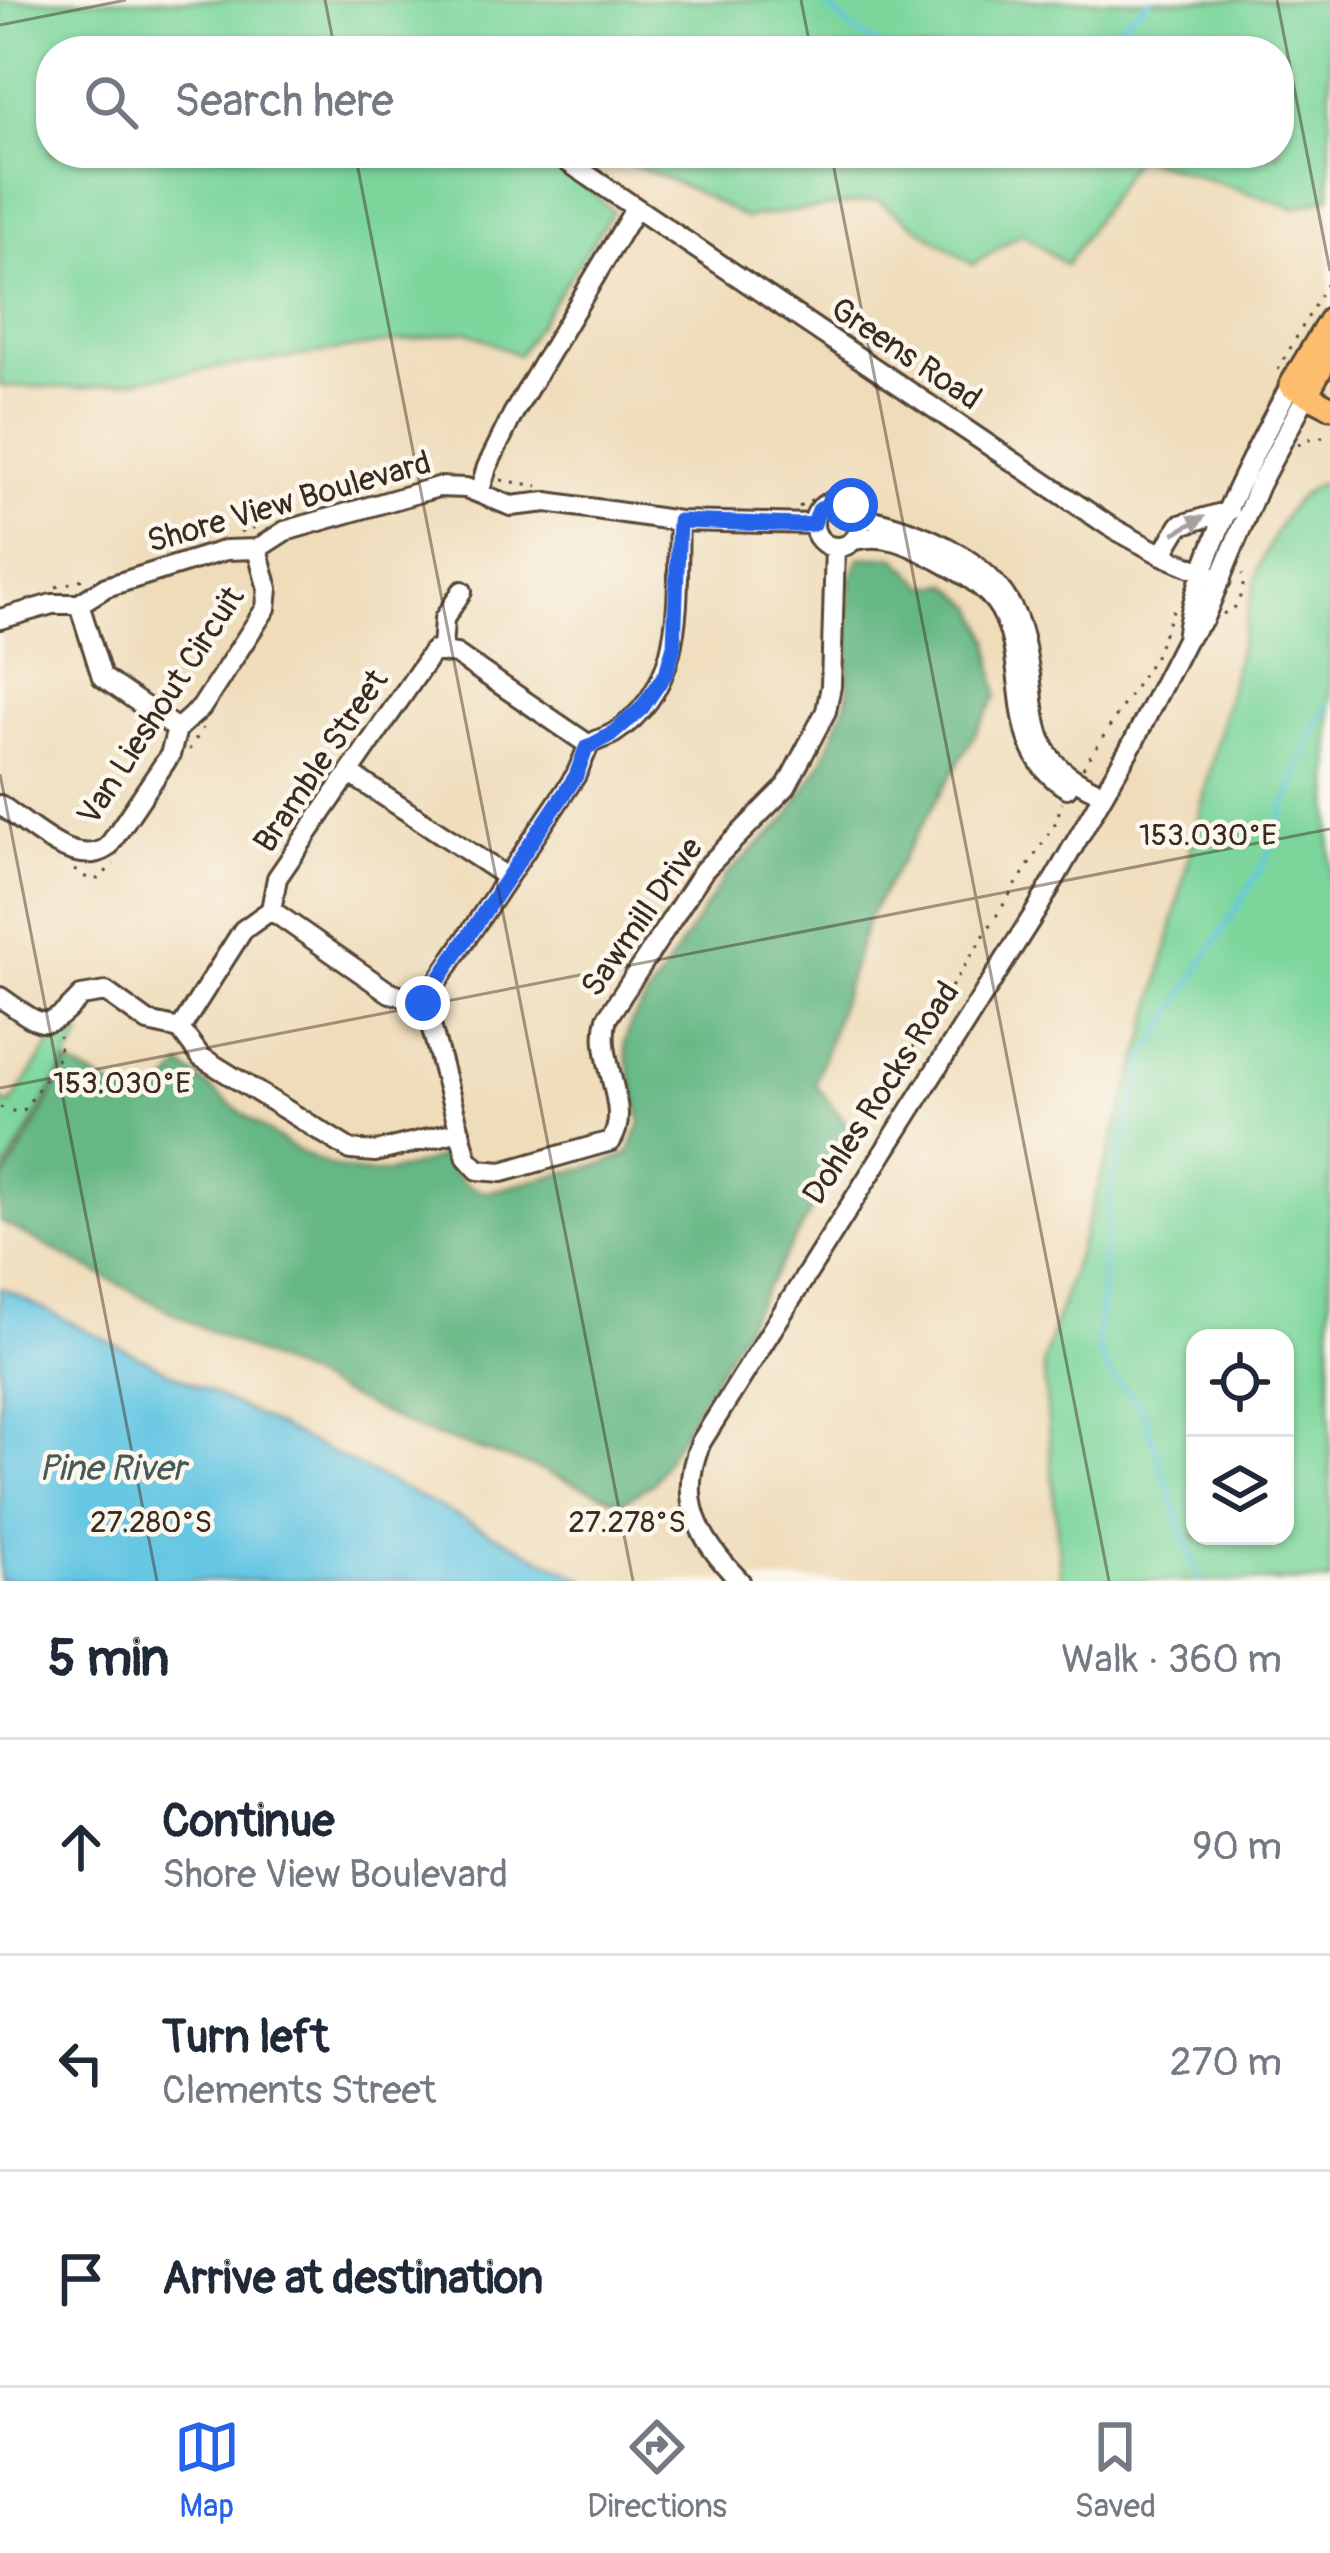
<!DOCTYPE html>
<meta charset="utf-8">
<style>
:root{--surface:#fff;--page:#f6f6f7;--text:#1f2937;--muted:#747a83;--line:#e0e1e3;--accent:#2563eb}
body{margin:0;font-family:Pangolin,sans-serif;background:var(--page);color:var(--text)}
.controls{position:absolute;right:36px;bottom:36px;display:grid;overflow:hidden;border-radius:24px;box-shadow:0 3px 9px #0004}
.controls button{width:108px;height:108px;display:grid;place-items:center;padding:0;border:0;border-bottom:3px solid var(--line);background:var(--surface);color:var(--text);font:60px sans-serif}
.stop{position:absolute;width:36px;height:36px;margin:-27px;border:9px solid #2563eb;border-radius:50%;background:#fff}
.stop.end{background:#2563eb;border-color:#fff;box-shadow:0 3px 12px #0008}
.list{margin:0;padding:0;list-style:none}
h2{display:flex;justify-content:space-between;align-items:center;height:156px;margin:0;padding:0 48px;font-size:51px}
h2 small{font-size:39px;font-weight:400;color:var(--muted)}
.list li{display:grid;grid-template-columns:78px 1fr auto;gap:36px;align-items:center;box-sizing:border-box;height:216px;padding:0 48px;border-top:3px solid var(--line)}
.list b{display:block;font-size:45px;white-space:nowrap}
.list p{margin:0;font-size:39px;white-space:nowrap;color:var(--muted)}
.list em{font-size:39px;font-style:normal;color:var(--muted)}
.icon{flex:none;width:66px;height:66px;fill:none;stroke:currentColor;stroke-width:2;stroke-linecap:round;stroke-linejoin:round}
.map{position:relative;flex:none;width:1330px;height:1581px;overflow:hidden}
.search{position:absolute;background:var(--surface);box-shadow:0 3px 9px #0004;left:36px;right:36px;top:36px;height:132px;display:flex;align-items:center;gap:30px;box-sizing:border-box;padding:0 42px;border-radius:48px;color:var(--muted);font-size:45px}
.sheet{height:804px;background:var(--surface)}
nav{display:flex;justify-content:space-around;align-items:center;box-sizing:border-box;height:168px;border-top:3px solid var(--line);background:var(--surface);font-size:33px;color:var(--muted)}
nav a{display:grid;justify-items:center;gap:6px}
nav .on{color:var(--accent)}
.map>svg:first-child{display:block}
</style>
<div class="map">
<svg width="1330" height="1581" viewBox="0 0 1330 1581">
<rect width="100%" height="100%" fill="#fbf7ec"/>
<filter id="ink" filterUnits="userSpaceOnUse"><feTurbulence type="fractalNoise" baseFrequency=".00833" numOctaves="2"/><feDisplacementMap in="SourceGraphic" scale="24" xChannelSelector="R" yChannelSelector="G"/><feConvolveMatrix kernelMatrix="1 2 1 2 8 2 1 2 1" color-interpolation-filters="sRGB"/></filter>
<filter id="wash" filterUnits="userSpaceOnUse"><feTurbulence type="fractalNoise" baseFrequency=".004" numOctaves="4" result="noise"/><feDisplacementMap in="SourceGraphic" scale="48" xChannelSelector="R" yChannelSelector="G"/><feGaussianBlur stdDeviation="2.7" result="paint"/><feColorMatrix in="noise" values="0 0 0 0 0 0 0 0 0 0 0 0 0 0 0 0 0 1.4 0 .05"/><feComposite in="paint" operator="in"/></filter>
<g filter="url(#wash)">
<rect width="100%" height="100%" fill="#efdcba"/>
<!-- green -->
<path fill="#7cd69c" stroke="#5c805d" stroke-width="3" fill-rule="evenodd" d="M 0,0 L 1330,0 L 1330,197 L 1295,208 L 1136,156 L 1066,265 L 1022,233 L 973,265 L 877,200 L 745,218 L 693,190 L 606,153 L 1279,153 L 1279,51 L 51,51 L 51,153 L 549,153 L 613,211 L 518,355 L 466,331 L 83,388 L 0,386 Z
M 1330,480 L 1330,1581 L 1061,1581 L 1043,1363 L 1146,1035 L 1259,567 C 1277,531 1288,492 1330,480 ZM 1285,1338 L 1285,1536 L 1195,1536 L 1195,1338 Z
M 73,1031 L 81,1036 L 0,1181 L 0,1100 L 10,1105 L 53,1040 Z"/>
<!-- forest -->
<path fill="#65b784" stroke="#507051" stroke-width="3" d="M 894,556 L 927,587 L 949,584 L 976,607 L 990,641 L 997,696 L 868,918 L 815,1084 L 855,1135 L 653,1483 L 622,1502 L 531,1466 L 421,1431 L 188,1321 L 0,1221 L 0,1188 L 69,1064 L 149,1107 L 182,1066 C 234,1105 311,1179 380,1173 C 401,1171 424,1162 445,1156 C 455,1177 463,1187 487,1192 L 606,1163 L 629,1153 L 641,1123 L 624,1043 L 631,1023 L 726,875 L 785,821 L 822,762 L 848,697 L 850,581 L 859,558 Z"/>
<!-- water -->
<path fill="#65c6e3" stroke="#507880" stroke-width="3" d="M 0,1287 L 587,1581 L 0,1581 Z"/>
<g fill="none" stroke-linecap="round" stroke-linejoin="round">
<!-- stream -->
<path stroke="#65c6e3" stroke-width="4.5" d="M 821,0 L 852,29 L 886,51
M 1088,51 L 1150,0
M 1200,1581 L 1140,1403 L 1109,1374 L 1097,1348 L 1110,1193 L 1146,1056 L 1264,863 L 1318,720 L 1330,704"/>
</g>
</g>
<g filter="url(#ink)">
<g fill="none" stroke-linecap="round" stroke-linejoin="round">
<defs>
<path id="minor" d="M 568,162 L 1109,526 L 1162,555 L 1221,580
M 479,493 L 487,467 L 513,414 L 635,209
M814 524a23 23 0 1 1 46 0a23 23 0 1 1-46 0Z
M 860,517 C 916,529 988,556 1014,612 C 1024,632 1026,654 1030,675 C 1034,702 1034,734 1050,757 C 1063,775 1083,785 1103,794
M 854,540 C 886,533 906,543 934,558 C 958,571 985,584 1000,609 C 1032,665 1002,750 1067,788
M 1162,555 L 1180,525 L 1229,511
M 79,604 L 102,677 L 177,729
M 0,619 L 52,604 L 79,604 L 106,587 L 226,550 L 257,549 L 285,531 L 438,487 L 466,488 L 511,506 L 547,502 L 679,521 L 814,524
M 1186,639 C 1194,566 1254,452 1290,386
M 442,650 L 444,619 L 462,591
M 349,773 L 507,877
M 0,805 C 28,823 75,871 108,847 L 170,755 L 177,729 L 201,708 L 266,608 L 268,589 L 257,549
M 271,910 L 390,993 L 415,999 L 426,1007 L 467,1158 L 478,1170 L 502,1172 L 611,1141 C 633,1109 595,1059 607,1018 L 704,870 L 786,787 L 826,711 L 831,686 L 835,547
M 0,997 C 41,1025 45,1036 81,996 L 106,992 L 148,1022 L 180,1029 L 201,1057 L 351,1150 L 375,1152 L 460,1131
M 423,1003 L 576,775 L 589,745 C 597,739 606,738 614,733 C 688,686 676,597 679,521
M 180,1029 L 243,930 L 271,910 L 277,878 L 433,651 L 456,654 L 589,745
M 740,1581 C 699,1540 676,1499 701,1442 L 1036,911 L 1134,741 L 1186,639 L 1204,618 L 1259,485 L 1307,394"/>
<path id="major" d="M 1330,319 L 1290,386 L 1330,407
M 1307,394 L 1330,353"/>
</defs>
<!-- minor casing -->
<use href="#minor" stroke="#564535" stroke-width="24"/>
<!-- major casing -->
<use href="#major" stroke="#564535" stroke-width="27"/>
<!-- path -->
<path stroke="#564535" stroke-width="3" stroke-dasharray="3 9" stroke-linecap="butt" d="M 1278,370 L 1330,278
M 1298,445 L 1314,437 L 1330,437
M 501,480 L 538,486
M 799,507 C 824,493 839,481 865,502
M 240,532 L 260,526
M 56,587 L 87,578
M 1223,614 L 1237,606 L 1243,587 L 1242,574
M 189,750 L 203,728
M 1083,768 L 1155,656 L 1175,605
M 74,870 L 87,878 L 98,879 L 114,864
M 0,1107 L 16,1112 L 25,1109 L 60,1055 L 59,1036
M 861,1129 L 1056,822 L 1062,802"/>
<!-- minor -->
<use href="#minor" stroke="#fff" stroke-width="18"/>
<!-- major -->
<use href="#major" stroke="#fcbd6e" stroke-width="21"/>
</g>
<!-- one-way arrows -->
<defs><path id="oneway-solid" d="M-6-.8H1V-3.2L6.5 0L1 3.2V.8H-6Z" transform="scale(3)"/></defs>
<use fill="#a79f9a" href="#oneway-solid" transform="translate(1189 525) rotate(-29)"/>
</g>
<g fill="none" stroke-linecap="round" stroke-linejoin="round" filter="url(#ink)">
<!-- route -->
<path stroke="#2563eb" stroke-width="15" d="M 423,1003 L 576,776 L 586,748 L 612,734 L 642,708 L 666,673 L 674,646 L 679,521 L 799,525 L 814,524 L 819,510 L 831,502 L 851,505"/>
</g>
<!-- ticks -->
<path fill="none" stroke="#3b2a1e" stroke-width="3" stroke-opacity="0.45" d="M 325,0 L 335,51M 801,0 L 811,51M 1277,0 L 1330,271M 0,25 L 126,0M 355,153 L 633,1581M 831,153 L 1109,1581M 0,774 L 157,1581M 0,1088 L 1330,829"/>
<g text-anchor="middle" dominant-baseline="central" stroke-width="9" stroke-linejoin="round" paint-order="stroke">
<!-- street labels -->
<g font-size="33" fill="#3b2a1e" stroke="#fbf7ec">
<text transform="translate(906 354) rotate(34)">Greens Road</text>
<text transform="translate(289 502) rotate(-16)">Shore View Boulevard</text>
<text transform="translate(161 706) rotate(-57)">Van Lieshout Circuit</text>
<text transform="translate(321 761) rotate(-56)">Bramble Street</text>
<text transform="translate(642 917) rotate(-55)">Sawmill Drive</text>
<text transform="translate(881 1093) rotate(-57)">Dohles Rocks Road</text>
</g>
<!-- water labels -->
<g font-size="36" font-style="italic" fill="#485959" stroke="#fbf7ec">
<text x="112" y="1468">Pine River</text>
</g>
</g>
<g font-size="30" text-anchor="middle" fill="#3b2a1e" stroke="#fbf7ec" stroke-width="9" stroke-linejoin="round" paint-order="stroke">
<text x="1208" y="845">153.030°E</text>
<text x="122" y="1093">153.030°E</text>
<text x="151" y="1532">27.280°S</text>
<text x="627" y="1532">27.278°S</text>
</g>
</svg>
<div class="controls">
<button><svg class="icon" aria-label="locate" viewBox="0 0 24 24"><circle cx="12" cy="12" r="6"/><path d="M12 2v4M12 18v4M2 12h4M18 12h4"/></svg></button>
<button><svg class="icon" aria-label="layers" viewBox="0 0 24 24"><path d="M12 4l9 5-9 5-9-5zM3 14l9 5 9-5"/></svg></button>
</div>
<div class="stop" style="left:851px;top:505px"></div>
<div class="stop end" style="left:423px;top:1003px"></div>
<div class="search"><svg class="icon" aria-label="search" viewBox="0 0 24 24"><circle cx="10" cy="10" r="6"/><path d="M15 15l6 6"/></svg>Search here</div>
</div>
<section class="sheet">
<h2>5 min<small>Walk · 360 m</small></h2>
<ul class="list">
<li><svg class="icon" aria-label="ahead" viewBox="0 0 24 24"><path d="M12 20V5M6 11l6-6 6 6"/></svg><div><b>Continue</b><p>Shore View Boulevard</p></div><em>90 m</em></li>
<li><svg class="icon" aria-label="left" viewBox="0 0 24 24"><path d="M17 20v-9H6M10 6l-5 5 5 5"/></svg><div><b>Turn left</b><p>Clements Street</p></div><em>270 m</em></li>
<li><svg class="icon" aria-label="arrive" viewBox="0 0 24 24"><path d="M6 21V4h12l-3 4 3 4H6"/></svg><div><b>Arrive at destination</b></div></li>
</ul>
</section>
<nav>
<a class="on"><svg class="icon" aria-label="map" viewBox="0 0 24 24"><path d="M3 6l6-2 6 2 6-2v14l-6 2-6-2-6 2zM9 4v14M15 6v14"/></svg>Map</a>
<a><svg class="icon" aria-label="directions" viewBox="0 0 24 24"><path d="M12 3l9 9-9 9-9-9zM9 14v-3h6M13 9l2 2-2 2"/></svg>Directions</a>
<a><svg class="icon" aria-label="saved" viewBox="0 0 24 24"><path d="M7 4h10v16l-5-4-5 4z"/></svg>Saved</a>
</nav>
